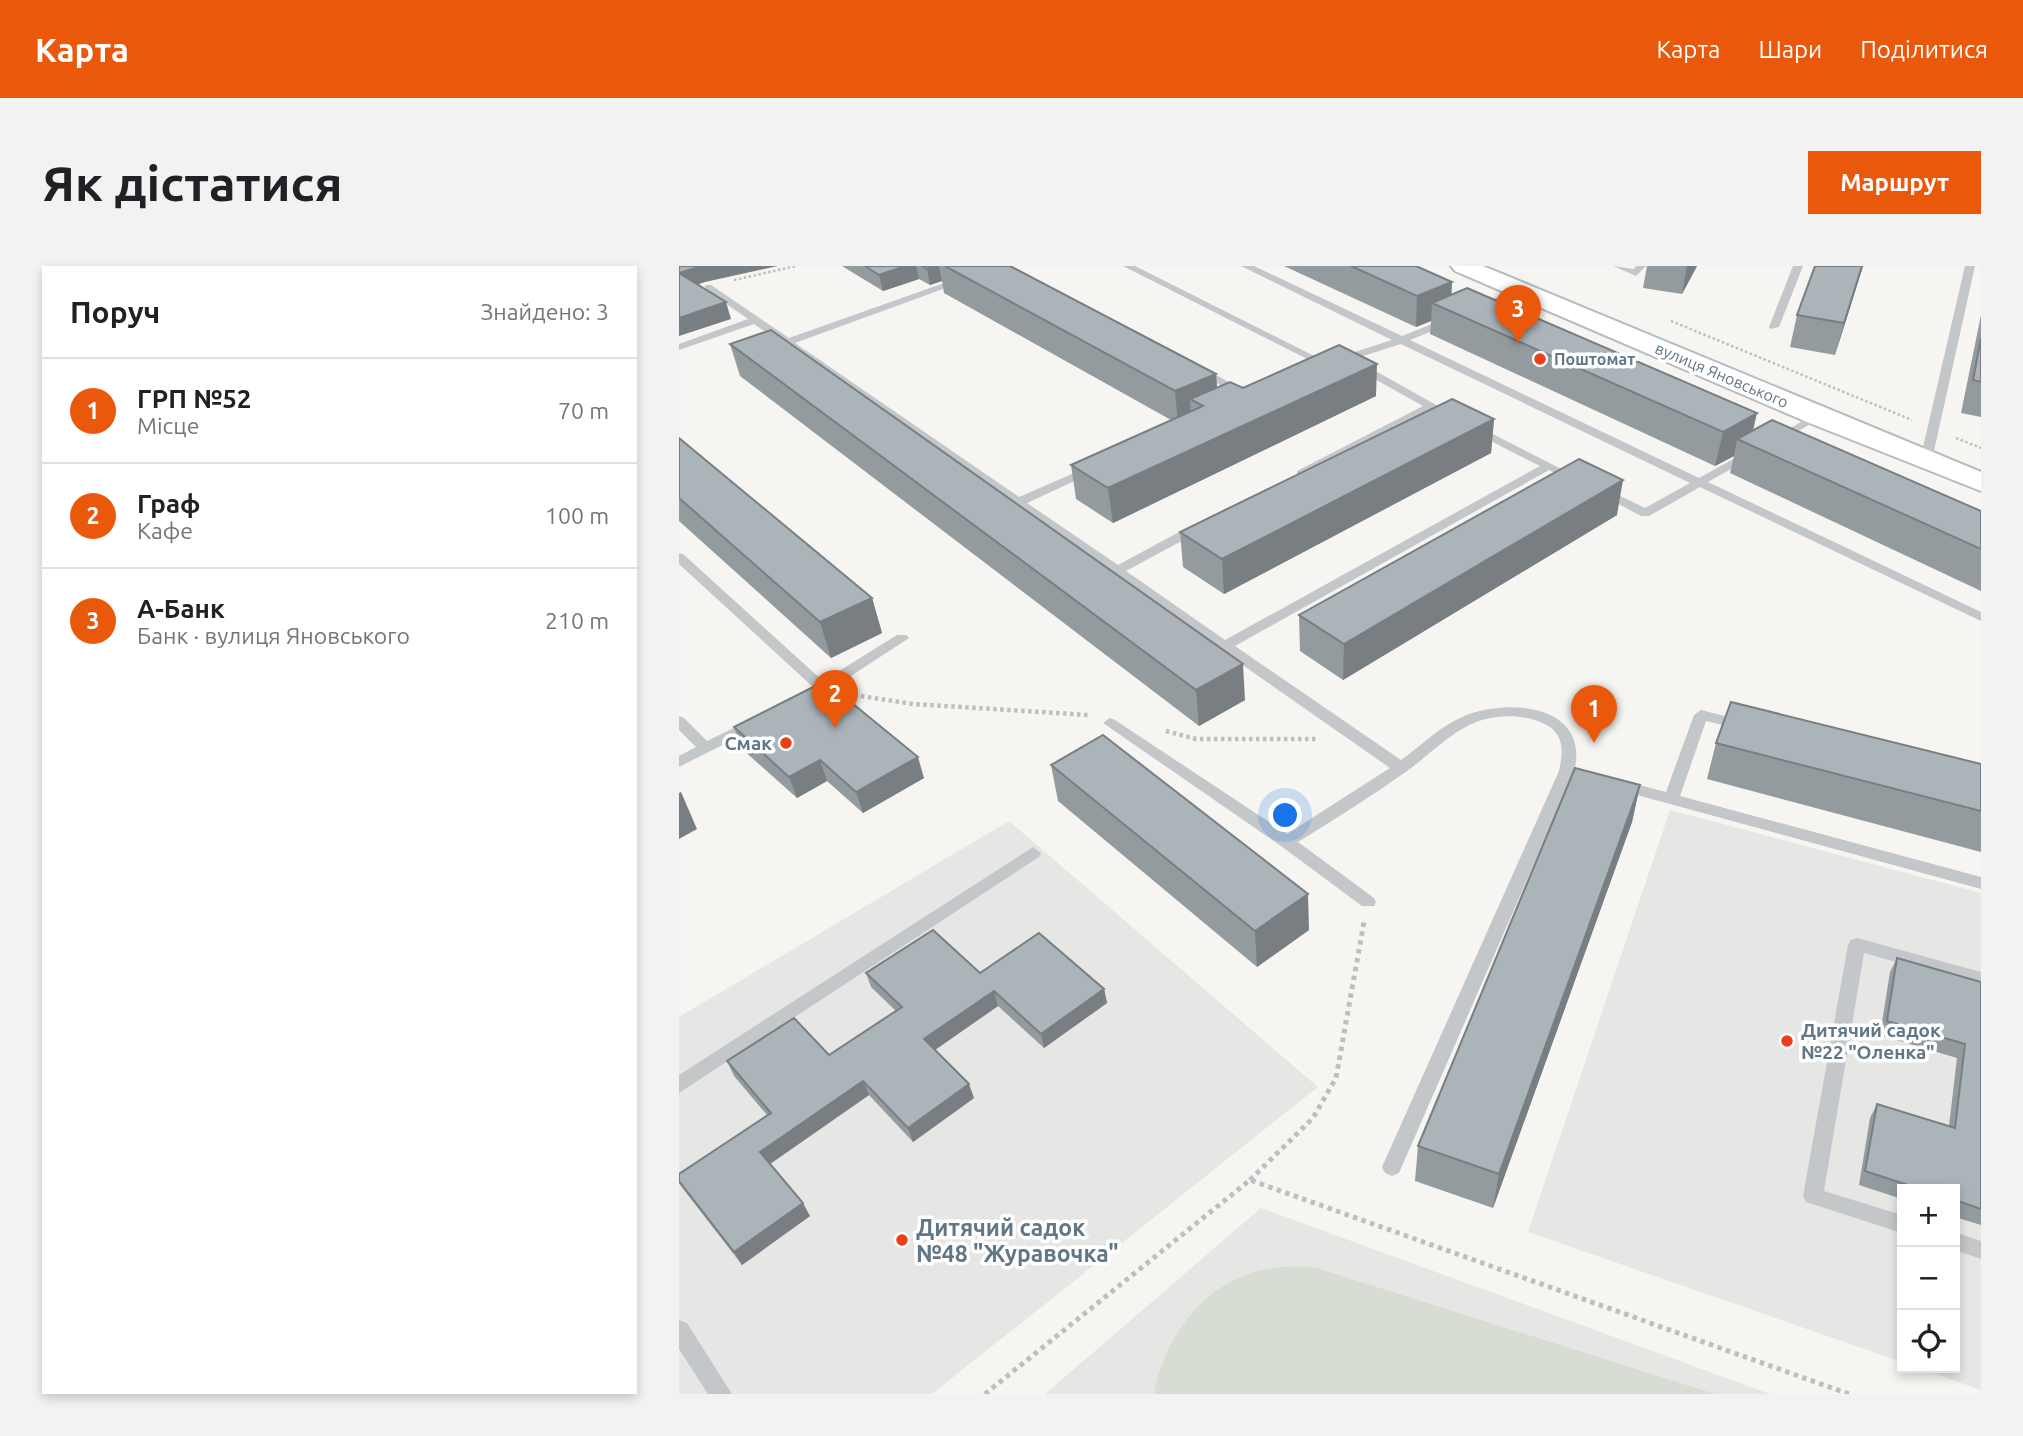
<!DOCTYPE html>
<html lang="uk">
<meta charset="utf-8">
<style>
:root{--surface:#fff;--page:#f2f2f2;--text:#202124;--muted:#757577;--line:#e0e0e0;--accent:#ea580c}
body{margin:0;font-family:Ubuntu,sans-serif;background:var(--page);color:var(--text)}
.controls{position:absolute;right:21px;bottom:21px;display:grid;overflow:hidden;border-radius:0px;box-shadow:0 4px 10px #0003}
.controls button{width:63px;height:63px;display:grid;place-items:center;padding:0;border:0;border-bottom:2px solid var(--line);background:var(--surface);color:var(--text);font:35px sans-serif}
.you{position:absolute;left:607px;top:550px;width:24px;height:24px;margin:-18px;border:5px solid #fff;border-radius:50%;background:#1a73e8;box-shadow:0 0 0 10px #1a73e833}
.badge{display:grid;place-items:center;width:46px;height:46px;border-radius:50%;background:var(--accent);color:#fff;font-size:23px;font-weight:700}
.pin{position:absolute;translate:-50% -58px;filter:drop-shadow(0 2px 4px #0008)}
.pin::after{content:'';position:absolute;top:37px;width:24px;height:21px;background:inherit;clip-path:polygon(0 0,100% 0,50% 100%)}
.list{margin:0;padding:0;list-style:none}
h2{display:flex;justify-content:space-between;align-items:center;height:91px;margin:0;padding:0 28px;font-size:30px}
h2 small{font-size:23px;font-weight:400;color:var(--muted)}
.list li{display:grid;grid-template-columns:46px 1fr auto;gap:21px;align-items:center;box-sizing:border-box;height:105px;padding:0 28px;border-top:2px solid var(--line)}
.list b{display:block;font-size:26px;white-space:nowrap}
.list p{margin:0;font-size:23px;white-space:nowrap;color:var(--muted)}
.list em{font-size:23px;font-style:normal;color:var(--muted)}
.icon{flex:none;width:38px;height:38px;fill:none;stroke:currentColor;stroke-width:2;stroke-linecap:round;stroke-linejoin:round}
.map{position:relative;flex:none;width:1302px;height:1128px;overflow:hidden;border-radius:0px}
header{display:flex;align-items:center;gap:42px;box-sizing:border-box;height:98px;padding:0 35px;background:var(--accent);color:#fff}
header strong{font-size:33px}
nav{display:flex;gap:38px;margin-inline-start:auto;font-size:24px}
.intro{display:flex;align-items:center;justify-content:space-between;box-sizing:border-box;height:168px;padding:0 42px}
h1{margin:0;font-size:49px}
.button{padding:18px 32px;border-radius:0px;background:var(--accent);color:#fff;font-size:24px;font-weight:700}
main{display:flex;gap:42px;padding:0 42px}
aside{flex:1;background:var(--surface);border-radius:0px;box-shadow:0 4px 10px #0003}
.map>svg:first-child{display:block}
</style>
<header>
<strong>Карта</strong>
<nav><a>Карта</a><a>Шари</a><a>Поділитися</a></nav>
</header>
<div class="intro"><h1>Як дістатися</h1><a class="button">Маршрут</a></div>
<main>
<aside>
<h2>Поруч<small>Знайдено: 3</small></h2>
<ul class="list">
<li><span class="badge">1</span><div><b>ГРП №52</b><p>Місце</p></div><em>70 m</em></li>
<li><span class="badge">2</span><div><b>Граф</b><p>Кафе</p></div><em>100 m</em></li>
<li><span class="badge">3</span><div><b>А-Банк</b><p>Банк · вулиця Яновського</p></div><em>210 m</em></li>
</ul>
</aside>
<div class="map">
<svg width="1302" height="1128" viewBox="0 0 1302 1128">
<rect width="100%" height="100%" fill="#f6f5f1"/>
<!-- built -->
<path fill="#e6e7e5" d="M 991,544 L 1302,627 L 1302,1124 L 1239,1102 L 1276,1102 L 1276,923 L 1223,923 L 1223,1096 L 849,966 Z
M 330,555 L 639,821 L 253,1128 L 0,1128 L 0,751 Z
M 582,942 L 1091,1128 L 366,1128 Z"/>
<!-- green -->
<path fill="#d7ddd2" d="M 625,1000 L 641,1003 L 1036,1128 L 475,1128 C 484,1076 520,1023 572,1007 C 589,1001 607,1001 625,1000 Z"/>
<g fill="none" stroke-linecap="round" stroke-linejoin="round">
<defs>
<path id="secondary" d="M 772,0 L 804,0 L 1302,206 L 1302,225 L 1128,156 L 776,5 Z"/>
</defs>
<!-- secondary casing -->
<use href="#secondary" stroke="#b5bbbf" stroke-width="4"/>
<!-- path-far2 -->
<path stroke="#bcbfc1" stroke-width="2.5" stroke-dasharray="2.5 2.5" stroke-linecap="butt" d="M 55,14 L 117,0
M 992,55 L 1233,154
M 1277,172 L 1302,182"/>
<!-- path-far1 -->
<path stroke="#bcbfc1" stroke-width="4.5" stroke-dasharray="3.5 3.5" stroke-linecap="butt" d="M 175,429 L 234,438 L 410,449
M 487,465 L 517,473 L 638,473"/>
<!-- path -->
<path stroke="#bcbfc1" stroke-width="5" stroke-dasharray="4.5 4.5" stroke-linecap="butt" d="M 571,914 L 634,852 L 657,812 L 685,656
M 306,1128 L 571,914 L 1170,1128"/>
<!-- service -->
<path fill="#c3c7ca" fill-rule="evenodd" d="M 313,0 L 327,0 L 116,77 L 340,231 L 409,201 L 417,201 L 417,205 L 348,237 L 439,299 L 515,258 L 523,258 L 523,264 L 447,305 L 546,374 L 861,200 L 790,164 L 790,160 L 798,160 L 902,213 L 896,217 L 870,204 L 556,380 L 722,494 C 742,480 760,461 783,451 C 826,432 909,437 896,502 L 918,508 L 921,512 L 913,517 L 893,511 L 720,907 L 713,910 L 706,907 L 703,901 L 880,505 C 884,487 886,468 866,458 C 848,449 823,448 803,454 C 774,463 752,488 728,505 C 693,530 656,553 619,576 L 695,632 L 697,636 L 695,640 L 683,640 L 602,580 L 424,457 L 431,452 L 436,454 L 608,568 L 711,502 L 75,58 L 0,84 L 0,78 L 69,53 L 26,23 L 26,19 L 32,19 L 110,72 Z
M 444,0 L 456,0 L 653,99 L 644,101 Z
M 562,0 L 575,0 L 723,70 L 768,52 L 776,52 L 776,56 L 731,74 L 1020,212 L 1065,187 L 1073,187 L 1073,191 L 1029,216 L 1302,346 L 1302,355 L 1021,221 L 970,250 L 962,250 L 917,226 L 919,223 L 927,223 L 966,242 L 1011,217 L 722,78 L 662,97 L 654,97 L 654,93 L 713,74 Z
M 934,0 L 955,3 L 957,0 L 967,0 L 957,10 Z
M 1114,0 L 1124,0 L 1100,61 L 1091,63 L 1090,61 Z
M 1286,0 L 1296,0 L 1253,194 L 1247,197 L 1241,194 Z
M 838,22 L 846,24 L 803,45 L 794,43 Z
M 676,98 L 684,98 L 777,150 L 771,153 L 752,144 L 626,209 L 618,209 L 618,205 L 744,140 L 676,102 Z
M 515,101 L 523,101 L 569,127 L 560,129 L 515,105 Z
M 1138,147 L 1144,150 L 1142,152 L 1102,175 L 1092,173 Z
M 0,287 L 4,288 L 144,415 L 218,369 L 228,369 L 230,372 L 149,425 L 138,431 L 128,431 L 126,428 L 134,421 L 0,298 Z
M 1022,444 L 1070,456 L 1072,459 L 1065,464 L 1027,455 L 1001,530 L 1302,611 L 1302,623 L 936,523 L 933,519 L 941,514 L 987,526 L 1015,449 Z
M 0,450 L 5,452 L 28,475 L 71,454 L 76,452 L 83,457 L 81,460 L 0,501 L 0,490 L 17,481 L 0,464 Z
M 354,581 L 362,587 L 360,591 L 0,827 L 0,809 Z
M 1178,672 L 1302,706 L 1302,720 L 1185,687 L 1145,925 L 1223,949 L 1223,967 L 1127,936 L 1124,930 L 1169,679 L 1172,674 Z
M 1276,966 L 1302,975 L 1302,993 L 1276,984 Z
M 0,1054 L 8,1057 L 53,1128 L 29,1128 L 0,1083 Z"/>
<!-- secondary -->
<use href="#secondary" fill="#fff" fill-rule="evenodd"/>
</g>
<!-- wall -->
<path fill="#939b9f" d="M 163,0 L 331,0 L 537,108 L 538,122 L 564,122 L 697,130 L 434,257 L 397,233 L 392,199 L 492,154 L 265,27 L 263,15 L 251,19 L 240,13 L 204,25 Z
M 605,0 L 737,0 L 773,29 L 1074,164 L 1302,245 L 1302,325 L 1051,207 L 1055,190 L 1036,200 L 751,68 L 752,55 L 737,61 Z
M 968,0 L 1018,0 L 1003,28 L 964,22 Z
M 1136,0 L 1184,0 L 1156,89 L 1111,81 L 1118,49 Z
M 1302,49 L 1302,151 L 1282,147 Z
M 51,78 L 566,434 L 520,460 L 61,110 Z
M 815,153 L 812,187 L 545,328 L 504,301 L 501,266 Z
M 0,172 L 193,332 L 203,367 L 152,392 L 0,255 Z
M 938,249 L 664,414 L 621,385 L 620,349 Z
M 55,461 L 245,512 L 184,547 L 148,515 L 118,532 L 63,483 Z
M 1037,477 L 1302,498 L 1302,586 L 1028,513 Z
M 372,499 L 630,664 L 578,701 L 379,535 Z
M 961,519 L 953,556 L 814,942 L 736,915 L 739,880 Z
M 1218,692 L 1302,716 L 1302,959 L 1276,951 L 1276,923 L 1223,923 L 1223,933 L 1180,919 L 1191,852 L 1198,838 L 1270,860 L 1278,792 L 1201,769 L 1211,706 Z
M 187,707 L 301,707 L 425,723 L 428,737 L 365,782 L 319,740 L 256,784 L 295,832 L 234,876 L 190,829 L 91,898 L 131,950 L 63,999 L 5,924 L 0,917 L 0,908 L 88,849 L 55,810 L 48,795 L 150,789 L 217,745 L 192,721 Z"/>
<!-- shaded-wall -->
<path fill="#787e82" d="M 23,0 L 99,0 L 26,16 L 6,23 L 0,7 Z
M 226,0 L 237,0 L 240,13 L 204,25 L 200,9 Z
M 257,0 L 260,0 L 263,15 L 251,19 L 248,3 Z
M 1008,0 L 1018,0 L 1003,28 Z
M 1183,0 L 1184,0 L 1156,89 L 1165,57 Z
M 773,16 L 772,45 L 753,37 L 752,55 L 737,61 L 738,30 Z
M 47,36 L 52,53 L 0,70 L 0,52 Z
M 698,98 L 697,130 L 434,257 L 429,222 Z
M 537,108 L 539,141 L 524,140 L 511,133 L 512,152 L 499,158 L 496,125 Z
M 1078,147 L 1071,178 L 1058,173 L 1055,190 L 1036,200 L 1044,166 Z
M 815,153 L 812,187 L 545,328 L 543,293 Z
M 944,214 L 938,249 L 664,414 L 665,378 Z
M 193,332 L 203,367 L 152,392 L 141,356 Z
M 564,398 L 566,434 L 520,460 L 517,424 Z
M 239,491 L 245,512 L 184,547 L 177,526 Z
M 141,494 L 148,515 L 118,532 L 110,511 Z
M 961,519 L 953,556 L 814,942 L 820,908 Z
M 2,526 L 18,563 L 0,573 L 0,527 Z
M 629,628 L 630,664 L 578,701 L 576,665 Z
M 425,723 L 428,737 L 365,782 L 362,768 Z
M 315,725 L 319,740 L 250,788 L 245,773 Z
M 184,815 L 190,829 L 88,900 L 81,886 Z
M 290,818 L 295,832 L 234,876 L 229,862 Z
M 124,937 L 131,950 L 63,999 L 55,986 Z"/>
<!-- building -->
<path fill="#abb4b9" stroke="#787e82" stroke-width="2" d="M 0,0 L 23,0 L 0,7 L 47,36 L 0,52 Z
M 186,0 L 226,0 L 200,9 Z
M 243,0 L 257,0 L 248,3 Z
M 266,0 L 331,0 L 537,108 L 496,125 Z
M 672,0 L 737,0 L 773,16 L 738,30 Z
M 1136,0 L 1183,0 L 1165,57 L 1118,49 Z
M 788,22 L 1078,147 L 1044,166 L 753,37 Z
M 92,64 L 564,398 L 517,424 L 51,78 Z
M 1302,72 L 1302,116 L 1294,114 Z
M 660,79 L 698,98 L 429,222 L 392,199 L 524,140 L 511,133 L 551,116 L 564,122 Z
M 773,133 L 815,153 L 543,293 L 501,266 Z
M 1093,154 L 1302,245 L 1302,283 L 1058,173 Z
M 0,172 L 193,332 L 141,356 L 0,232 Z
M 900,193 L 944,214 L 665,378 L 620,349 Z
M 146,415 L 239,491 L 177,526 L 141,494 L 110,511 L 55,461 Z
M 1052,436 L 1302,498 L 1302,545 L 1037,477 Z
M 424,469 L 629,628 L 576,665 L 372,499 Z
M 896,502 L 961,519 L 820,908 L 739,880 Z
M 254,664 L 301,707 L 360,667 L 425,723 L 362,768 L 315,725 L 245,773 L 290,818 L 229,862 L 184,815 L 81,886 L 124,937 L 55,986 L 0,915 L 0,908 L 92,847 L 48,795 L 115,752 L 150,789 L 223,741 L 187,707 Z
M 1218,692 L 1302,716 L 1302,943 L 1276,934 L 1276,923 L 1241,923 L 1186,905 L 1198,838 L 1276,862 L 1286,778 L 1208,755 Z"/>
<!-- markers -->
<g fill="#ee3e19" stroke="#fff" stroke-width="2.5">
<circle cx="861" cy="93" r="7"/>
<circle cx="107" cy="477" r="7"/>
<circle cx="1108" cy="775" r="7"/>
<circle cx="223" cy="974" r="7"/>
</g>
<g text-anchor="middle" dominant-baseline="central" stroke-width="7" stroke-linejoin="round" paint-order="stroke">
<!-- far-poi labels -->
<g font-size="16" font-weight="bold" fill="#627785" stroke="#fff" text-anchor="start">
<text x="875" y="93">Поштомат</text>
</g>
<!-- far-street labels -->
<g font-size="16" fill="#627785" stroke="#fff">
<text transform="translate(1043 109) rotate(23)">вулиця Яновського</text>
</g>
<!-- poi labels -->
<g font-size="19" font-weight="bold" fill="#627785" stroke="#fff" text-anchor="end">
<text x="93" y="477">Смак</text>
<text x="1122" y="764" text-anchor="start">Дитячий садок<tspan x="1122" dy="22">№22 "Оленка"</tspan></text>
</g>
<!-- near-poi labels -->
<g font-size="23" font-weight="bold" fill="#627785" stroke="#fff" text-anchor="start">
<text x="237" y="961">Дитячий садок<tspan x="237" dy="26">№48 "Журавочка"</tspan></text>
</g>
</g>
</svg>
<div class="controls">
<button>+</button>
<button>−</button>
<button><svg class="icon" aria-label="locate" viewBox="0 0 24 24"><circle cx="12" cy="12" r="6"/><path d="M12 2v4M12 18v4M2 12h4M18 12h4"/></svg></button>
</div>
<div class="you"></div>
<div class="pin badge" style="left:915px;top:477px">1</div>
<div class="pin badge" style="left:156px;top:462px">2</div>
<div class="pin badge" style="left:839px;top:77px">3</div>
</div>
</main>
